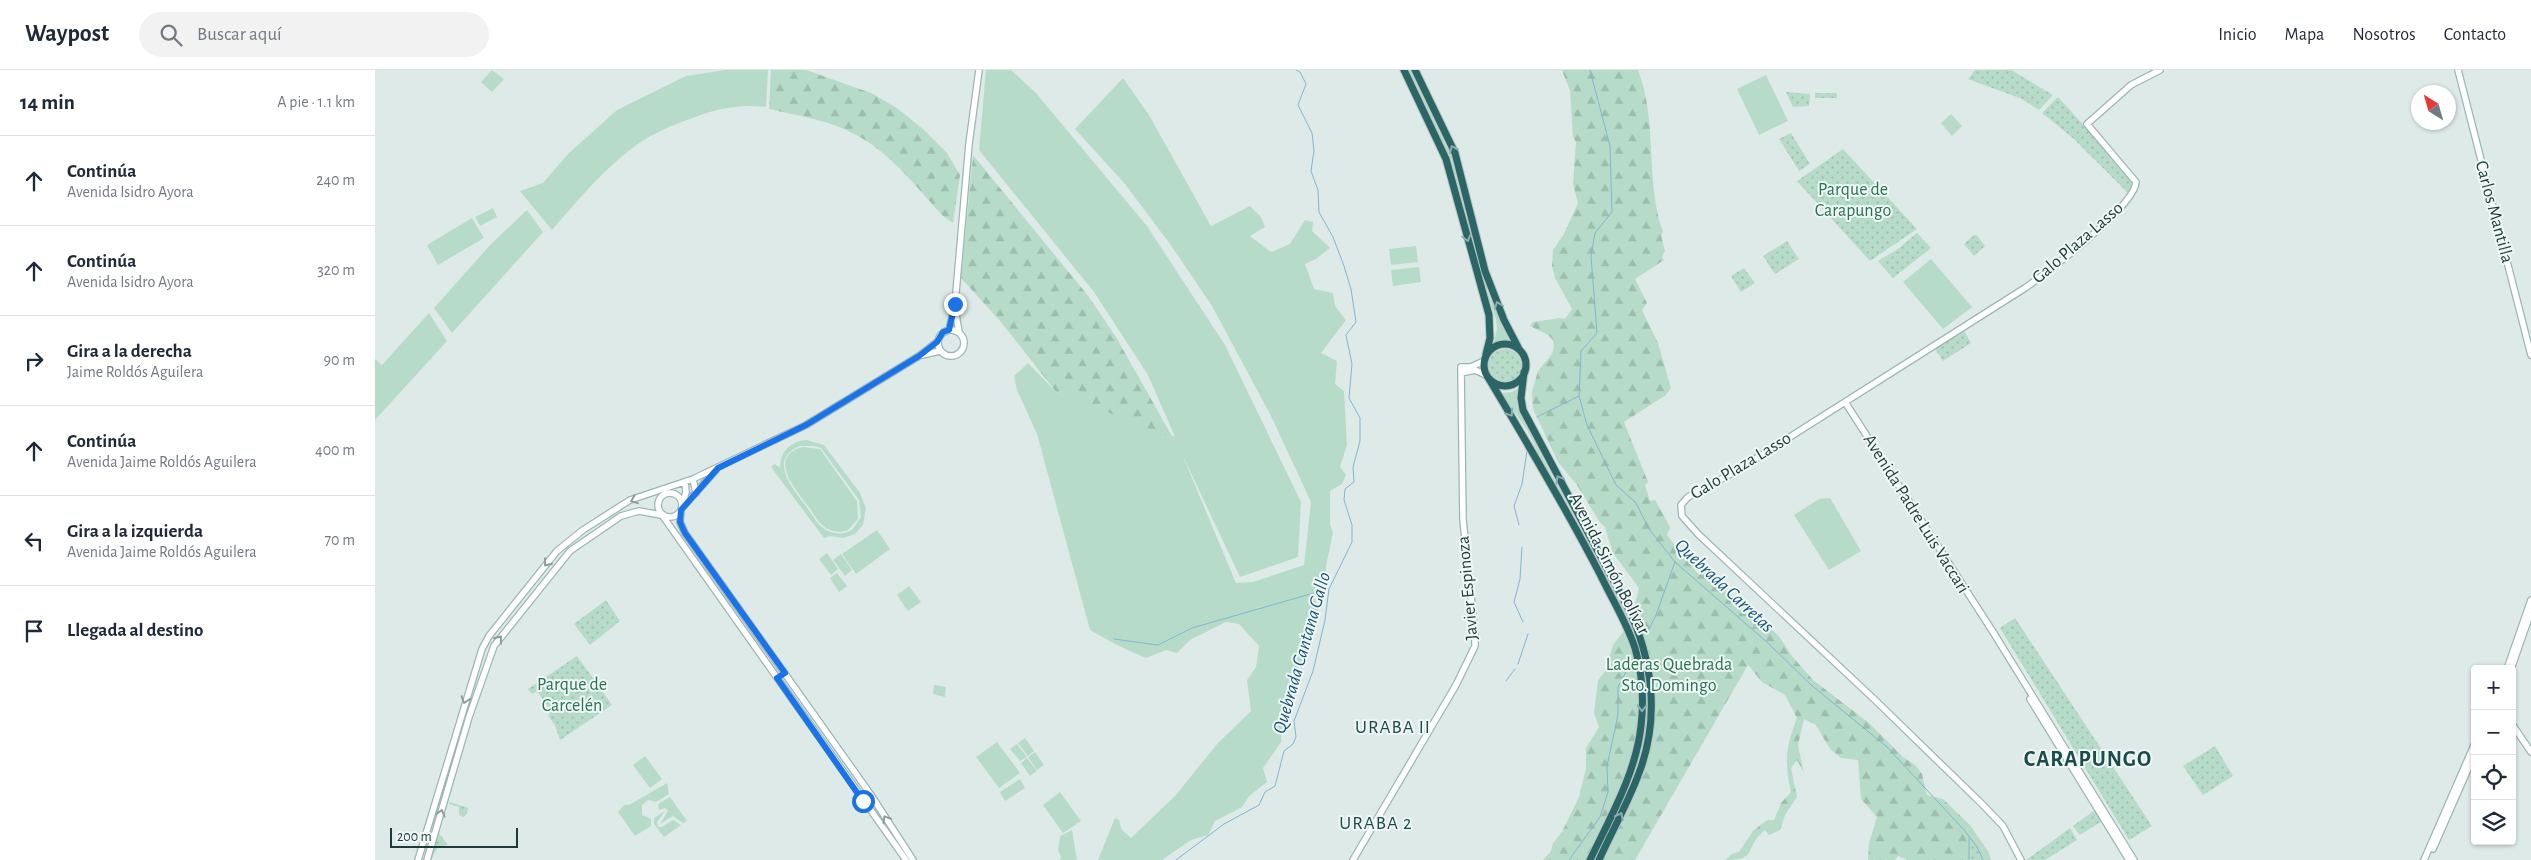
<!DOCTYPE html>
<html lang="es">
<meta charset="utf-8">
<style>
:root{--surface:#fff;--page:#f2f2f3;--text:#1f2937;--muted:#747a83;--line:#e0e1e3}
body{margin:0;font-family:"Alegreya Sans",sans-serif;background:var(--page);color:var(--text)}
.controls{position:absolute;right:15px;bottom:15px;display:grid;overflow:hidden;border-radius:5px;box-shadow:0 1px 4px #0004}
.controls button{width:45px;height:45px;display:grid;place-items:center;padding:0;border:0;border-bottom:1px solid var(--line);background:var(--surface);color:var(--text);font:25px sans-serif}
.compass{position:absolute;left:2036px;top:15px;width:45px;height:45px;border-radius:50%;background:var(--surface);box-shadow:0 1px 4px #0004;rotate:323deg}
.scale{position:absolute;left:15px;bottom:12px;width:128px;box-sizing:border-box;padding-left:5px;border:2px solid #1f3a39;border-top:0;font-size:14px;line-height:18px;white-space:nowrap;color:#1f3a39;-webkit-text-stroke:4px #eff7f5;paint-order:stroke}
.stop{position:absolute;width:15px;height:15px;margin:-11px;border:4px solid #1a73e8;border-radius:50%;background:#fff}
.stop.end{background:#1a73e8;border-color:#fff;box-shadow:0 1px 5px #0008}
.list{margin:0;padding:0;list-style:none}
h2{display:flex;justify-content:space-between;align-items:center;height:65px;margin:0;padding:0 20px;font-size:21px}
h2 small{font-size:16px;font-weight:400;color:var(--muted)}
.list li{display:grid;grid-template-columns:32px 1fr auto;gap:15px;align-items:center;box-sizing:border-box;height:90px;padding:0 20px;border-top:1px solid var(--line)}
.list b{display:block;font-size:19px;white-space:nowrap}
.list p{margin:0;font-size:16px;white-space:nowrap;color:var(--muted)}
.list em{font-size:16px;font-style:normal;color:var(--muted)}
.icon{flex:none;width:28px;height:28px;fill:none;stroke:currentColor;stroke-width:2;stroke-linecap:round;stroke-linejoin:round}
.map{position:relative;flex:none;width:2156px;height:790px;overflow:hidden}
header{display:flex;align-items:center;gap:30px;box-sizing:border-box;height:70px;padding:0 25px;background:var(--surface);border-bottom:1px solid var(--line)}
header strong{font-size:24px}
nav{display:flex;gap:28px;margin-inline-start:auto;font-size:18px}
.search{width:350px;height:45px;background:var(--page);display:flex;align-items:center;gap:12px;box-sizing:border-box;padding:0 18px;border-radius:28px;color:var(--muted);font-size:19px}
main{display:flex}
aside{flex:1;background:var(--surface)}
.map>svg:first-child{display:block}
</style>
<header>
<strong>Waypost</strong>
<div class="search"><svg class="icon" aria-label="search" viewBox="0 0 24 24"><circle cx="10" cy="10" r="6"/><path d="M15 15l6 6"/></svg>Buscar aquí</div>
<nav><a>Inicio</a><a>Mapa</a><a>Nosotros</a><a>Contacto</a></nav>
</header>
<main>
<aside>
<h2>14 min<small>A pie · 1.1 km</small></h2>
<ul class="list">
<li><svg class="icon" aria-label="ahead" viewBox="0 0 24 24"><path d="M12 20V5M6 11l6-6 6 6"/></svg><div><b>Continúa</b><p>Avenida Isidro Ayora</p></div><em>240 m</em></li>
<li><svg class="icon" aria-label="ahead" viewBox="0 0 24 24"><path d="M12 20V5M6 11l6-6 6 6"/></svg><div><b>Continúa</b><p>Avenida Isidro Ayora</p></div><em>320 m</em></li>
<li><svg class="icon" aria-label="right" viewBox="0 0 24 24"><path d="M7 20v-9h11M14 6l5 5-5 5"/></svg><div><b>Gira a la derecha</b><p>Jaime Roldós Aguilera</p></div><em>90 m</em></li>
<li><svg class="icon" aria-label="ahead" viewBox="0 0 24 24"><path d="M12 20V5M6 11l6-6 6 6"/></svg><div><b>Continúa</b><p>Avenida Jaime Roldós Aguilera</p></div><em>400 m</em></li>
<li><svg class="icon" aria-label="left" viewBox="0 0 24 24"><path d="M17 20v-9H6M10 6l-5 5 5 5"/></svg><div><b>Gira a la izquierda</b><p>Avenida Jaime Roldós Aguilera</p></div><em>70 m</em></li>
<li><svg class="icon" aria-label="arrive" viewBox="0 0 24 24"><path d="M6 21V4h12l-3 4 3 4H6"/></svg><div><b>Llegada al destino</b></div></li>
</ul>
</aside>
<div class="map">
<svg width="2156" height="790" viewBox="0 0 2156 790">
<defs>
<pattern id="forest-firs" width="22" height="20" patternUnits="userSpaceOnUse" patternTransform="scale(1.25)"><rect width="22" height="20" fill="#b6dcc9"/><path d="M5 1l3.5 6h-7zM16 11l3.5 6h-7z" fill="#9cbead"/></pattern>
<pattern id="park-dots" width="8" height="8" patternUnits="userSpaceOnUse" patternTransform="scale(1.25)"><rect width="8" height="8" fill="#b6dcc9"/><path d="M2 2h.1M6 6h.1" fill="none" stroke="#9cbead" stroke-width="1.8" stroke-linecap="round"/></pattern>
</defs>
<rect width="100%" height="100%" fill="#deeae8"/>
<!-- grass -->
<path fill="#b6dcc9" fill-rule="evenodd" d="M 117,0 L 129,9 L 117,22 L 106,12 Z
M 350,0 L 393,0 L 391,37 C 367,34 345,38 323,46 C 301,54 279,62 260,76 C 229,99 202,131 177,160 L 145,121 L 168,113 L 193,84 L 242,40 L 311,6 Z
M 611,0 L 636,0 L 661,23 L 772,156 L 850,275 L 926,432 L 923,487 L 865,507 L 807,384 L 861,513 L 878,512 L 929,495 L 936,432 L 896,346 L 837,236 L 795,174 L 750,114 L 700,59 L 748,8 L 774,45 L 836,156 L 875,136 L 886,147 L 890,157 L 875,166 L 896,182 L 915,174 L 930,150 L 938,152 L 937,161 L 955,178 L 941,189 L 930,194 L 939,219 L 958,223 L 960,236 L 971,250 L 946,283 L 962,291 L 960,314 L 969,321 L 972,375 L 965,397 L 971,405 L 967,414 L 955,421 L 955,454 L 958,463 L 951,496 L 951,515 L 940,528 L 945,546 L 941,551 L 935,582 L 922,600 L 921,613 L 913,624 L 913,646 L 907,659 L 906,672 L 888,698 L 892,712 L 874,726 L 867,737 L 840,751 L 833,765 L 816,770 L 787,790 L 723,790 L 740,748 L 744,750 L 747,760 L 756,768 L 800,726 L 843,673 L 876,641 L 872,610 L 881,597 L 884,576 L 864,554 L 851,552 L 815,570 L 802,583 L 791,580 L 771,588 C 751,580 734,571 715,560 L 662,364 L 642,320 L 639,306 L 653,293 L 681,322 L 800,367 L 773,305 L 719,222 L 604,80 Z
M 1032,0 L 1035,0 L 1079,91 L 1112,221 L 1135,271 L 1119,273 L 1122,259 L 1121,249 L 1111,222 L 1085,122 L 1073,85 Z
M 1391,5 L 1413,51 L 1384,65 L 1362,19 Z
M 1576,44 L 1587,56 L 1577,66 L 1566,53 Z
M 118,138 L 122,147 L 105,156 L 100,147 Z
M 152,140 L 168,162 L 77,263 L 59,238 L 116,174 Z
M 97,148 L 109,168 L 63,195 L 52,175 Z
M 1041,176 L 1043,192 L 1016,195 L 1014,179 Z
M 1556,189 L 1597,237 L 1568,259 L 1528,212 Z
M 1044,197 L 1046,212 L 1018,216 L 1016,200 Z
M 54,243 L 72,271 L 0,350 L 0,289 L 7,295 Z
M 1144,318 L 1143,339 L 1177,406 L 1212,464 L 1262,564 L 1240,528 L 1198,441 L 1175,407 L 1152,360 L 1126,323 L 1137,322 Z
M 432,370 L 449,375 L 485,423 L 491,439 L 488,455 L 480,464 L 468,468 L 455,466 L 449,468 L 396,397 L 400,394 L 405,398 C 405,382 415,371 432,370 ZM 425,376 L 439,376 L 446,378 L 484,430 L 486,447 L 477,460 C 468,465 460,464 451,460 C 442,455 437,444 431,436 C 418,419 392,389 425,376 Z
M 428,377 L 445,379 L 482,431 L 483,449 L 473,460 C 465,463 458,462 451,458 C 443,453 438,443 433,436 C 421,420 391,386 428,377 Z
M 1455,428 L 1486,481 L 1454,500 L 1419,445 L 1444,429 Z
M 502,460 L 515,479 L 481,504 L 467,484 Z
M 452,483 L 463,499 L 456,505 L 444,489 Z
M 466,484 L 477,500 L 470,506 L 458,490 Z
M 462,503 L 472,516 L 464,522 L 455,508 Z
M 534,516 L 546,532 L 533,541 L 522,525 Z
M 559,615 L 571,617 L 570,627 L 558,624 Z
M 650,668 L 659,681 L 653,686 L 643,673 Z
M 622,672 L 645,703 L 624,718 L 601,687 Z
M 642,674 L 652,687 L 645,691 L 635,679 Z
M 660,682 L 669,695 L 662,700 L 653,687 Z
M 270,686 L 287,709 L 275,718 L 258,695 Z
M 652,688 L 662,701 L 655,706 L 646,693 Z
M 645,709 L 650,718 L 630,731 L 625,722 Z
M 292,713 L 294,724 L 281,732 L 273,730 L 267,735 L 267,745 L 276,749 L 276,756 L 260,766 L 243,742 L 249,735 L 254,735 Z
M 685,722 L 706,751 L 688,763 L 668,735 Z
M 295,727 L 312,751 L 308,753 L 298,746 L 285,754 L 293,741 L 290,738 L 284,740 L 283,734 Z
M 290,741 L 282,752 L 283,757 L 287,757 L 298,750 L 306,755 L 289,767 L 279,754 L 279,748 Z
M 697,760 L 702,790 L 685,790 L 686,787 L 683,780 L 685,766 Z"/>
<!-- forest -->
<path fill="url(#forest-firs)" d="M 396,0 L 431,0 L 496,23 L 522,38 L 548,59 L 572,83 L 585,105 L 578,153 L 568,146 C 542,118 516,83 481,65 C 454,50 424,46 394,39 Z
M 1187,0 L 1263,0 C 1283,51 1270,113 1288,162 L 1286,165 L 1290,181 L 1287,187 L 1289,190 L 1260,209 L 1272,233 L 1267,240 L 1283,273 L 1296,318 L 1291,325 L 1249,352 L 1273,412 L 1270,415 L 1275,431 L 1280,430 L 1295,457 L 1292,465 L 1324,505 L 1328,500 L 1404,566 L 1416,585 L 1438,610 L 1494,653 L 1528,687 L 1541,696 L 1547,704 L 1552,725 L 1568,729 L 1595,755 L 1613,781 L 1616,790 L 1533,790 L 1523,786 L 1520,790 L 1493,790 L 1494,773 L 1502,747 L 1486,729 L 1483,690 L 1466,688 L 1455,679 L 1441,655 L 1429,649 L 1423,675 L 1429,703 L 1422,690 L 1416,698 L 1422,727 L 1410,745 L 1405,760 L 1394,765 L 1390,760 C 1367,779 1385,790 1350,790 L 1357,784 L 1364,782 L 1378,761 L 1392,750 L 1399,750 L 1406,733 L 1416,722 C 1409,692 1411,676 1422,648 L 1410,625 L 1387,612 L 1373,595 L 1260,790 L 1168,790 L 1176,781 L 1178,773 L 1187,762 L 1204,727 L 1211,698 L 1211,678 L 1224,657 L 1219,643 L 1223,610 L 1231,600 L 1238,575 L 1255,553 L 1264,518 L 1238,483 L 1230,457 L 1224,451 L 1202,415 L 1183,392 L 1158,339 L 1157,321 L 1163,301 L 1177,284 L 1179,276 L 1178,270 L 1173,265 L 1155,256 L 1158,252 L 1185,248 L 1190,249 L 1197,239 L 1180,208 L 1177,196 L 1178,180 L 1189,164 L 1203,133 L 1198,114 L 1201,72 L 1198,67 L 1195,21 Z
M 598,85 L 714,227 L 741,267 L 798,368 L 681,322 L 626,252 L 586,208 Z"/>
<!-- park -->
<path fill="url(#park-dots)" d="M 1600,0 L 1636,0 L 1678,25 L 1664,40 L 1647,29 L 1593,9 Z
M 1411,22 L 1435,24 L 1434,36 L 1418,37 Z
M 1440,23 L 1462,23 L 1462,28 L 1440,28 Z
M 1683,27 L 1757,108 L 1759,114 L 1755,125 L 1699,69 L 1667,43 Z
M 1416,63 L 1435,94 L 1424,101 L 1404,69 Z
M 1468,79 L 1542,159 L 1495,191 L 1422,111 Z
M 1542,163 L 1556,178 L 1518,208 L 1503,191 L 1523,179 Z
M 1599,165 L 1602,165 L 1610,176 L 1599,186 L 1589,174 Z
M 1412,171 L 1424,189 L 1400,204 L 1388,186 Z
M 1369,198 L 1380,213 L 1366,222 L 1356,206 Z
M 1588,259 L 1596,273 L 1568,291 L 1559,277 Z
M1113 296a17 17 0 1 1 34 0a17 17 0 1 1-34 0Z
M 231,530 L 245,551 L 215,575 L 199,554 Z
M 1640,548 L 1777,756 L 1754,770 L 1625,558 Z
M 202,586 L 237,635 L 185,670 L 180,655 L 173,646 L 176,641 L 162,621 L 157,624 L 153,619 Z
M 1840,676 L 1858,706 L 1828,725 L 1808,696 Z
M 75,732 L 93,738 L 92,744 L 88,747 L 84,745 L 84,737 L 74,734 Z
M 1720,740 L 1727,751 L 1705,765 L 1698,756 Z
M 1695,758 L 1702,770 L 1670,790 L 1651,790 Z
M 64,763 L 73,775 L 63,777 L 56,790 L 54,790 Z
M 1594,767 L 1602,777 L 1608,790 L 1594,790 Z"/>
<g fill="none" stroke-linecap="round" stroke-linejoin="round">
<!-- stream -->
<path stroke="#84b4d1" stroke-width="1" d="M 1215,0 L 1235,76 L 1237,142 L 1220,163 L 1216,186 L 1222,263 L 1206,281 L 1204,326 L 1212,355 L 1241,415 L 1261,433 L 1274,459 L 1300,492 L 1394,574 L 1435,614 L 1512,677 L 1590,761 L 1602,777 L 1608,790
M 1162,347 L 1204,326
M 1144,455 L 1139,436 L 1147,414 L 1152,381
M 1147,477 L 1145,509 L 1139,532 L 1148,552
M 1273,561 L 1281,545 L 1300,492
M 739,569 L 783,575 L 817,558 L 953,519
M 1143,594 L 1153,564
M 1131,611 L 1140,599
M 801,790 L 849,754 L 884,735 L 890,722 L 900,716 L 909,681 L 918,674 L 921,667 L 919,651 L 938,601 L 950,550 L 954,519 L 977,472 L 977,455 L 969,430 L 970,419 L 979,412 L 978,397 L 985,371 L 985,348 L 974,328 L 977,294 L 971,265 L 981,252 L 976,219 L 969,196 L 958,167 L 944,142 L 943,120 L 936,101 L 939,81 L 937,63 L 923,35 L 931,14 L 925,2 L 921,0
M 1194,790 L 1225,747 L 1233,722 L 1232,696 L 1243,645 L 1243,617 L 1257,590
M 1594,790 L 1594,768"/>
<defs>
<path id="secondary" d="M 2083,0 L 2156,285
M 580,239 L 584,262
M563 273a13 13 0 1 1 26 0a13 13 0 1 1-26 0Z
M 574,260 L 580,234 L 594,74 L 604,0
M 547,285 L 565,281
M 1086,303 L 1100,300 L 1111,305
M 1470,332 L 1618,562 L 1759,790
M 318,409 L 321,423
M283 435a12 12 0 1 1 24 0a12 12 0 1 1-24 0Z
M 308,433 L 311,422 L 310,412
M 307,438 L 341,400
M 306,440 L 305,452 L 310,463 L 496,725 L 538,790
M 287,445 L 531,790
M 2132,599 L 2156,530
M 2136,599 L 2156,542
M 1655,629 L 1754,790
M 2137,654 L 2156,682
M 2058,779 L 2100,683
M 43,790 L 107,579 L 114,566 L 182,481 L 208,460 L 255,430 L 318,409 L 431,355 L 544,286 L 562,272
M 52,790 L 94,647 L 119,576 L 195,481 L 246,446 L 264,441 L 286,445
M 978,790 L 1081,615 L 1100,576 L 1100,564 L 1088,450 L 1086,300 L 1086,297 L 1096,297 L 1109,291
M 1646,790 L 1628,756 L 1607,734 L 1499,629 L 1323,464 L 1307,446 L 1306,435 L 1313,427 L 1361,401 L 1650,218 C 1673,202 1760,136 1761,112 L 1712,54 L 1756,15 L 1785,0
M 2049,790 L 2100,673"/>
<path id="highway" d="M 1029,0 L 1071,89 L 1114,245 L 1115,268 L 1111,284
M 1040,0 L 1080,83 L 1110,201 L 1129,250 L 1144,279
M1109 295a21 21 0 1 1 42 0a21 21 0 1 1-42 0Z
M 1149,302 L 1146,328 L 1148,340 L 1252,536 C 1278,589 1285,648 1264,703 C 1253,733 1237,761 1224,790
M 1114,309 C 1153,374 1191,438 1226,506 C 1237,529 1252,553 1260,578 C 1267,602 1269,631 1266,656 C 1261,703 1235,748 1215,790"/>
</defs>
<!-- secondary casing -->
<use href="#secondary" stroke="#9db6b3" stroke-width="8"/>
<!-- highway casing -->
<use href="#highway" stroke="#bcc4c4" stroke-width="9"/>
<!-- secondary -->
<use href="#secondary" stroke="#fff" stroke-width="5.5"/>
<!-- highway -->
<use href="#highway" stroke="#2b6667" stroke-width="7"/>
</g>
<!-- one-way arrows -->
<defs><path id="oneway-chevron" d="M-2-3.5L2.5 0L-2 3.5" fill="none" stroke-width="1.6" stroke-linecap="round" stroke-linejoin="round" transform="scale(1.25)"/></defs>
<g stroke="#8daeae">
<use href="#oneway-chevron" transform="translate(1078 79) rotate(-114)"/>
<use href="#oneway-chevron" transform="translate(1092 168) rotate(75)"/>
<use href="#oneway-chevron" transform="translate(1123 235) rotate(-111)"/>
<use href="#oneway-chevron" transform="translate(1135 343) rotate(56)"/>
<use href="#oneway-chevron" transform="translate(1184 409) rotate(-121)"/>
<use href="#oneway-chevron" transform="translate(1267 638) rotate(91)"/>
<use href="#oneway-chevron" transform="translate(1245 746) rotate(-63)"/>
</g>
<g stroke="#8f9c9c">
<use href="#oneway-chevron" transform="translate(259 430) rotate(158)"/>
<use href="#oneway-chevron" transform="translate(172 493) rotate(128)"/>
<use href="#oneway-chevron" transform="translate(124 569) rotate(-52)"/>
<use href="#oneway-chevron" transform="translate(90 630) rotate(108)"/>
<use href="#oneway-chevron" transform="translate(66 743) rotate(-74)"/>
<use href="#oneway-chevron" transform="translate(511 749) rotate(-122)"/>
</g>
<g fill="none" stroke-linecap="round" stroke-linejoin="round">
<!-- route -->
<path stroke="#1a73e8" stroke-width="6" d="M 488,731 L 402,608 L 410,603 L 310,463 L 305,452 L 306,440 L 343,398 L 431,355 L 544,286 L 562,272 L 568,262 L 574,260 L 580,234"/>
</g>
<g text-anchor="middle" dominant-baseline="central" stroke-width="4" stroke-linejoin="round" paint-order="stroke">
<!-- park labels -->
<g font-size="18" fill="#297255" stroke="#eff7f5">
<text x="1478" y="120">Parque de<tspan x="1478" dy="21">Carapungo</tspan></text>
<text x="1294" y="595">Laderas Quebrada<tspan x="1294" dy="21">Sto. Domingo</tspan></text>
<text x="197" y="615">Parque de<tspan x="197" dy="21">Carcelén</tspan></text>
</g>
<!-- street labels -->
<g font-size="18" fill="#1f3a39" stroke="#eff7f5">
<text transform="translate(2119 142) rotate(75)">Carlos Mantilla</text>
<text transform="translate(1703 173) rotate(-41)">Galo Plaza Lasso</text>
<text transform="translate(1366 396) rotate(-31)">Galo Plaza Lasso</text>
<text transform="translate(1541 444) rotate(58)">Avenida Padre Luis Vaccari</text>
<text transform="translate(1234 494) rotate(63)">Avenida Simón Bolívar</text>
<text transform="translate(1093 518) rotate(-95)">Javier Espinoza</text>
</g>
<!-- water labels -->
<g font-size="19" font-style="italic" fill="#195277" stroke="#eff7f5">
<text transform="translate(1349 516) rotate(43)">Quebrada Carretas</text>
<text transform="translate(927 583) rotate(-74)">Quebrada Cantana Gallo</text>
</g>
<!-- neighbourhood labels -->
<g font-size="19" letter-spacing="1" fill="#1b4c4b" stroke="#eff7f5">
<text x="1018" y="657">URABA II</text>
<text x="1001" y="753">URABA 2</text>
</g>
<!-- district labels -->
<g font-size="22" font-weight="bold" letter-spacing="1" fill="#1b4c4b" stroke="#eff7f5">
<text x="1713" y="689">CARAPUNGO</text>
</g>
</g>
</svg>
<div class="controls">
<button>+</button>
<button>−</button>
<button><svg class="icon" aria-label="locate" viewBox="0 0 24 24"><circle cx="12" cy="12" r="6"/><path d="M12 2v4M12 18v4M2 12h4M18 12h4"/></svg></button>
<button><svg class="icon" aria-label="layers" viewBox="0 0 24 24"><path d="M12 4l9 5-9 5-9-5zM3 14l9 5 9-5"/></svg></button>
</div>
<svg class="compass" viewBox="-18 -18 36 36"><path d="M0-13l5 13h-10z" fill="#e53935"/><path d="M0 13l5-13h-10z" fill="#747a83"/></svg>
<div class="scale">200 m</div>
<div class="stop" style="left:488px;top:731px"></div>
<div class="stop end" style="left:580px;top:234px"></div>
</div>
</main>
